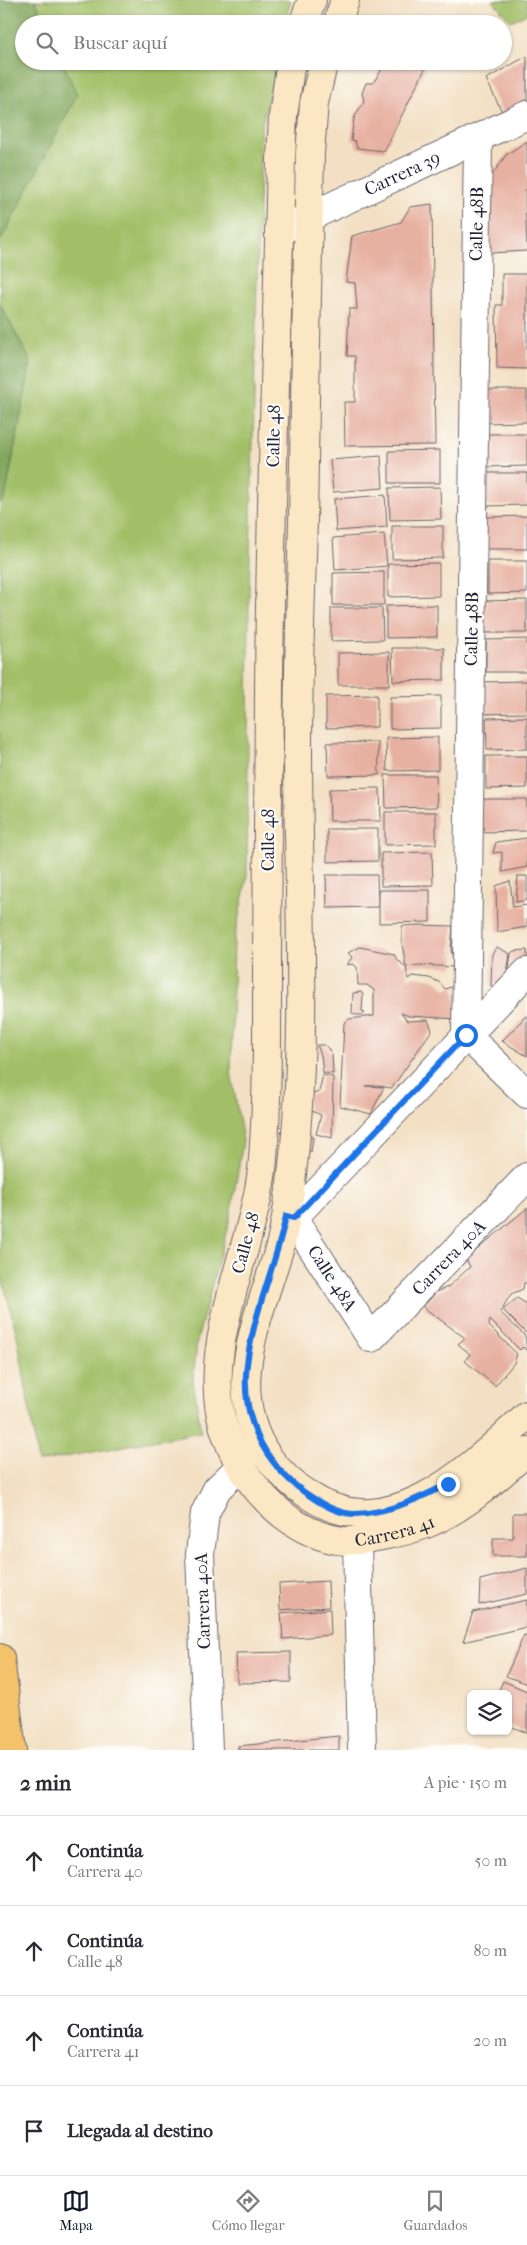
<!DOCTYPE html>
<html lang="es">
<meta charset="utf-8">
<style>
:root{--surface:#fff;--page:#f2f2f3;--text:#2b2b33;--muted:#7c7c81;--line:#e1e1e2;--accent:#111827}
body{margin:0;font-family:"IM FELL French Canon",serif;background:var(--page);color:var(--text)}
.controls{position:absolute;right:15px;bottom:15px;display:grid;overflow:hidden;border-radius:8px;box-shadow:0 1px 4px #0004}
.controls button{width:45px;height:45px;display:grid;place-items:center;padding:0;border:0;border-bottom:1px solid var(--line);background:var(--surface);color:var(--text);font:25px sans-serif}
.stop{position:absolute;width:15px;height:15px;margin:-11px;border:4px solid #1a73e8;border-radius:50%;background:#fff}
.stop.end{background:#1a73e8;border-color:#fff;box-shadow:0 1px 5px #0008}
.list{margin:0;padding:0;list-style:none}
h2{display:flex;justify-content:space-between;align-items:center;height:65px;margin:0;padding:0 20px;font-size:21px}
h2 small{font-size:16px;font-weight:400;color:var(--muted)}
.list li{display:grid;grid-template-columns:32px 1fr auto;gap:15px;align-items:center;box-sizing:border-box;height:90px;padding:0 20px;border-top:1px solid var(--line)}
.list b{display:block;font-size:19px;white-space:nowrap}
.list p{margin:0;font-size:16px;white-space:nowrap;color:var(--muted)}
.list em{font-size:16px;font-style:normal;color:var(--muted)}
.icon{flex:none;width:28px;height:28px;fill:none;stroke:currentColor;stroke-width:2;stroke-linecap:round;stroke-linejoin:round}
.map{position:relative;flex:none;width:527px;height:1750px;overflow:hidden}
.search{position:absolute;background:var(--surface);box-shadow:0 1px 4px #0004;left:15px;right:15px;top:15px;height:55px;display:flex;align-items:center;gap:12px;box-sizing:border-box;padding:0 18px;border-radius:28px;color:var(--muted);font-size:19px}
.sheet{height:425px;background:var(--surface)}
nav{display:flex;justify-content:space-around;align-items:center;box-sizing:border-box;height:70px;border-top:1px solid var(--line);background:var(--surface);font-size:14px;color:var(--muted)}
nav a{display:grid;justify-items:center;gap:2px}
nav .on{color:var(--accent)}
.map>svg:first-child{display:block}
</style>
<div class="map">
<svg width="527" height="1750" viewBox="0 0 527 1750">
<rect width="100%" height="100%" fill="#fdfcf7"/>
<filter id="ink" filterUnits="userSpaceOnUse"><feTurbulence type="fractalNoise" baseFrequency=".02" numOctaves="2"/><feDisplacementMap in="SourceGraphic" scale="10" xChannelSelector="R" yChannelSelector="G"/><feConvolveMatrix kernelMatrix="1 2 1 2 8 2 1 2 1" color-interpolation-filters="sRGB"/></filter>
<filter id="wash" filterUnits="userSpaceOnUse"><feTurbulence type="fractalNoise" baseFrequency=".0096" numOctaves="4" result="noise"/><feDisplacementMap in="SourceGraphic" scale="20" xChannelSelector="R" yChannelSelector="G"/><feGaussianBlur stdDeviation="1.12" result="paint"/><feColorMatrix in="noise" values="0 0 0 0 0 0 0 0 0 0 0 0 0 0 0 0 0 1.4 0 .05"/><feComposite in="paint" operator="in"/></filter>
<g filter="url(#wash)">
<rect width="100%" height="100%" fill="#f3e0c4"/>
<!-- green -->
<path fill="#a2bf67" stroke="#627051" d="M 35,0 L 291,0 L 285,24 L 46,24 Z
M 492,0 L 527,0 L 527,14 L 511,21 Z
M 62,61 L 277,61 L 261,128 L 249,596 L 247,878 L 234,940 L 231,1072 L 243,1141 L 230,1218 L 197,1341 L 193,1380 L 201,1432 L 38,1462 L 18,1340 L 0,1269 L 0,504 L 5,498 L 31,362 L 0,304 L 0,242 L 77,95 Z"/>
<!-- forest -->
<path fill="#81a65c" stroke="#52644c" d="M 0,0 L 35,0 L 46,24 L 24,24 L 24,61 L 62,61 L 77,95 L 0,242 Z
M 0,304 L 31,362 L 5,498 L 0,504 Z"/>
<g id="blocks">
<!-- building -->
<path fill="#e7b1a2" d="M 527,56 L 527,112 L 507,122 L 486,79 Z
M 383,61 L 415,61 L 426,67 L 384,151 L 357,148 L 355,141 L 351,140 L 354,118 L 364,101 L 362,93 L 366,83 L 373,83 L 381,71 L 380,64 Z
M 527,141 L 527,188 L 525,190 L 527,251 L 490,253 L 490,178 L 506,155 Z
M 432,204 L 435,445 L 345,446 L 344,402 L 355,402 L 355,356 L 347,356 L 349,309 L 357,309 L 355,283 L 346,282 L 352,236 L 401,222 L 410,207 Z
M 502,274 L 527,274 L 527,369 L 497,368 L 496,305 L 502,305 Z
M 484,390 L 527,390 L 527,422 L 484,423 Z
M 483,434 L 527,434 L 527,466 L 483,467 Z
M 440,450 L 440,483 L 389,483 L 389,451 Z
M 381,456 L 383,488 L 333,492 L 330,460 Z
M 486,473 L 527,473 L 527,505 L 486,506 Z
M 440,487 L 441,519 L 390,520 L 389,488 Z
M 385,495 L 387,527 L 336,531 L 334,499 Z
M 527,516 L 527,549 L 485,549 L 485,517 Z
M 392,526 L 443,526 L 443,558 L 392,559 Z
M 384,534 L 387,566 L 335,570 L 333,538 Z
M 488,561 L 527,561 L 527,593 L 488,594 Z
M 439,563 L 439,596 L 388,597 L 388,564 Z
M 384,572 L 384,605 L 333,605 L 333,573 Z
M 527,600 L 527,633 L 479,633 L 479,601 Z
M 437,605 L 437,637 L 386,638 L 386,606 Z
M 331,608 L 382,608 L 383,640 L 331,641 Z
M 527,639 L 527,672 L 486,672 L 486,640 Z
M 392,648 L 444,648 L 444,680 L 393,681 Z
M 389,652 L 389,685 L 338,685 L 338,653 Z
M 527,681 L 527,713 L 481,714 L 481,682 Z
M 377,695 L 377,727 L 326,728 L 326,696 Z
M 441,696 L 441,728 L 390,729 L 390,697 Z
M 527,717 L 527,749 L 487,750 L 486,718 Z
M 438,737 L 438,770 L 387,771 L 386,738 Z
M 378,742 L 379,775 L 328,776 L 327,743 Z
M 486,756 L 527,756 L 527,788 L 486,789 Z
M 385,775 L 436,775 L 437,807 L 386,808 Z
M 380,788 L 381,821 L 330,821 L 329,789 Z
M 480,799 L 527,799 L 527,831 L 480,832 Z
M 385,812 L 436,812 L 436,844 L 385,845 Z
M 327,829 L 378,829 L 378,861 L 327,862 Z
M 527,838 L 527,867 L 502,872 L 502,852 L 493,853 L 496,842 Z
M 432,852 L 433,885 L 381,886 L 381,853 Z
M 326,875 L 377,875 L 378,907 L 327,908 Z
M 518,876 L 527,876 L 527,900 L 516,902 Z
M 510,881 L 513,907 L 527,905 L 527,927 L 497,932 L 496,886 Z
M 379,890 L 430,890 L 430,922 L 379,923 Z
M 419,925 L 453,926 L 451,950 L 453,959 L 455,935 L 454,967 L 420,965 L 406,967 L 402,944 L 402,926 Z
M 360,947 L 394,954 L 397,960 L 406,967 L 408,979 L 413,976 L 429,978 L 439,982 L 445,989 L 454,986 L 458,1019 L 409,1016 L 401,1013 L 407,1021 L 428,1020 L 432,1030 L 392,1088 L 377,1086 L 366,1086 L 384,1087 L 371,1114 L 340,1106 L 344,1023 L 349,1019 L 374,1016 L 374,990 L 367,985 L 358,985 L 357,967 L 353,964 L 347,965 L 352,957 L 348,953 Z
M 497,947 L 510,954 L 505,987 L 491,986 L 492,954 Z
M 527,950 L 527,969 L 507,982 L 511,953 L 514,951 Z
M 361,992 L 363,995 L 362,1011 L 365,1012 L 363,1015 L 356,1015 L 352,1013 L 353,993 Z
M 527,1015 L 527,1056 L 502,1041 Z
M 317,1045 L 325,1045 L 332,1054 L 333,1074 L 323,1073 L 321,1055 Z
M 323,1075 L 333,1077 L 332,1138 L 316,1134 L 321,1115 L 308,1109 L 307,1096 L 319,1092 Z
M 307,1134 L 313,1138 L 311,1152 L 306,1147 Z
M 527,1208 L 527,1283 L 524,1283 L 523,1289 L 511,1294 L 500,1312 L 525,1336 L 527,1351 L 523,1347 L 520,1350 L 490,1320 L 489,1326 L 517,1354 L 514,1363 L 495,1386 L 465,1361 L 470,1354 L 458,1344 L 465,1338 L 423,1307 L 436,1292 L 448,1287 L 470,1267 L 466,1259 Z
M 517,1298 L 527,1304 L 527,1334 L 503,1310 Z
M 513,1513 L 527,1513 L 527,1556 L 493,1556 L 493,1538 L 513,1538 Z
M 527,1568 L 527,1594 L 479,1605 L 480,1580 Z
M 328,1581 L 329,1607 L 280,1610 L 279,1584 Z
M 527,1600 L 526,1627 L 463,1642 L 473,1612 Z
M 330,1609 L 331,1635 L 283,1639 L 281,1613 Z
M 524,1635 L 527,1636 L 527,1684 L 506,1676 Z
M 291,1652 L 291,1682 L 237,1683 L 236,1653 Z
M 503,1681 L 527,1691 L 527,1733 L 508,1725 L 508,1694 L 497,1694 Z
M 339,1736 L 339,1750 L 238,1750 L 238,1746 Z"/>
</g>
</g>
<g filter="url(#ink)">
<use href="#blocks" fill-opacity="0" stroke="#6b646b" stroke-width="1"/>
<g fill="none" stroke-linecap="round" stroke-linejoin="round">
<defs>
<g id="street">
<path d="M 478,139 L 466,1035 L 527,1094"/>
<path id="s1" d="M 279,231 L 527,115"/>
<path id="s2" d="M 293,1218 L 371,1338 L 527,1177"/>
<path d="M 293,1218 L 527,972"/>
<path d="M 357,1542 L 362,1750"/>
<path d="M 208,1750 L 200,1554 L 205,1513 L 217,1489 L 242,1465"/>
</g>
<g id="secondary">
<path d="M 303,24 L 312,0"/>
<path d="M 337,24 L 345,0"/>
<path id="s3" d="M 291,61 L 283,116 L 281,160 C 277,337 270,515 269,693 C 268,781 268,870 267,959 C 267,1026 268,1092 263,1159 C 257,1243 198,1345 224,1428 C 240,1479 283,1530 337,1540 C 354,1544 409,1531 426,1524 C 464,1509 497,1478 527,1451"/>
<path d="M 324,61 L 314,103 L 310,153 C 307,276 305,398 303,521 C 301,597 298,673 298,749 C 298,888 308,1028 293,1165 C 290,1192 287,1220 280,1246 C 260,1315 222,1390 268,1457 C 279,1472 295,1487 310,1496 C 390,1549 471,1467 527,1415"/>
</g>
<path id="highway" d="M 0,1658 L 12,1750"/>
</defs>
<!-- street casing -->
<use href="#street" stroke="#6b646b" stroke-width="30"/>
<!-- secondary casing -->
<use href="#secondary" stroke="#6b646b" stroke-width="30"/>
<!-- highway casing -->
<use href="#highway" stroke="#6b646b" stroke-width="30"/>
<!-- street -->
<use href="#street" stroke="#fff" stroke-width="28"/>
<!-- secondary -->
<use href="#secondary" stroke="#fbe7c3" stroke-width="28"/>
<!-- highway -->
<use href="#highway" stroke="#f4c26a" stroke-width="28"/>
</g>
</g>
<g fill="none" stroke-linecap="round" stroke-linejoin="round" filter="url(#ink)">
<!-- route -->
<path stroke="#1a73e8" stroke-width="6" d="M 448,1484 C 418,1499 389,1513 355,1514 C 340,1514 325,1506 313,1498 C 270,1471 243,1426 246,1374 C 250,1320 275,1269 286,1216 L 294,1218 L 466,1035"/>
</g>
<g text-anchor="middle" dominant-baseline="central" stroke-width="4.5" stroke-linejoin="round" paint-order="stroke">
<!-- street labels -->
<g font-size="18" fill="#22223b" stroke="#fdfcf7">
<text stroke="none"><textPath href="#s1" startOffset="136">Carrera 39</textPath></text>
<text transform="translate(477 224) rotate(-89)">Calle 48B</text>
<text transform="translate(274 436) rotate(-89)">Calle 48</text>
<text transform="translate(472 629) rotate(-89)">Calle 48B</text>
<text transform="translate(268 840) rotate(-90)">Calle 48</text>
<text transform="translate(246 1243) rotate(-75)">Calle 48</text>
<text stroke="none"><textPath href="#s2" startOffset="255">Carrera 40A</textPath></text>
<text stroke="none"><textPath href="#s2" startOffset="72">Calle 48A</textPath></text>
<text stroke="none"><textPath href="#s3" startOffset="1599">Carrera 41</textPath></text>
<text transform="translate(203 1601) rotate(-92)">Carrera 40A</text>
</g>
</g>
</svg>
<div class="controls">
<button><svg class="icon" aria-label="layers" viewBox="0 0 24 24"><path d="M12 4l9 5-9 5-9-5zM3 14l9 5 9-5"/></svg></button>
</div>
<div class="stop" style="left:466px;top:1035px"></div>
<div class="stop end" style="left:448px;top:1484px"></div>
<div class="search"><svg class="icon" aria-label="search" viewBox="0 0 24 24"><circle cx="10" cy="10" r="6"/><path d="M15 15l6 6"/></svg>Buscar aquí</div>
</div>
<section class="sheet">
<h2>2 min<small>A pie · 150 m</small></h2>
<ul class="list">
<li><svg class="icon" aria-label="ahead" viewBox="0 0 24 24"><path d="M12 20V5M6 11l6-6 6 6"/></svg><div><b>Continúa</b><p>Carrera 40</p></div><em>50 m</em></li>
<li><svg class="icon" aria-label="ahead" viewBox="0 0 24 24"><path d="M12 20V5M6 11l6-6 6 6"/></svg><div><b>Continúa</b><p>Calle 48</p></div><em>80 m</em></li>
<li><svg class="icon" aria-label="ahead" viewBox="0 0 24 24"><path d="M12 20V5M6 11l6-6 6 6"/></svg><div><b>Continúa</b><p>Carrera 41</p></div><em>20 m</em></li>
<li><svg class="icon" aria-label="arrive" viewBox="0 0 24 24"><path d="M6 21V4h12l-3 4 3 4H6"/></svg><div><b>Llegada al destino</b></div></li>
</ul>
</section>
<nav>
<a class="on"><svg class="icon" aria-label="map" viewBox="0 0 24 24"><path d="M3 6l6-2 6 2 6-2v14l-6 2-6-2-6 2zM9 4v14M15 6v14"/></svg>Mapa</a>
<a><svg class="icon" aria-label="directions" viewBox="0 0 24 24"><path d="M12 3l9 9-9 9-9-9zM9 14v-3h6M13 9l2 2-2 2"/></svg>Cómo llegar</a>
<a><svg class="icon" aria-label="saved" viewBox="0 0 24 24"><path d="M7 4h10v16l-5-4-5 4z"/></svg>Guardados</a>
</nav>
